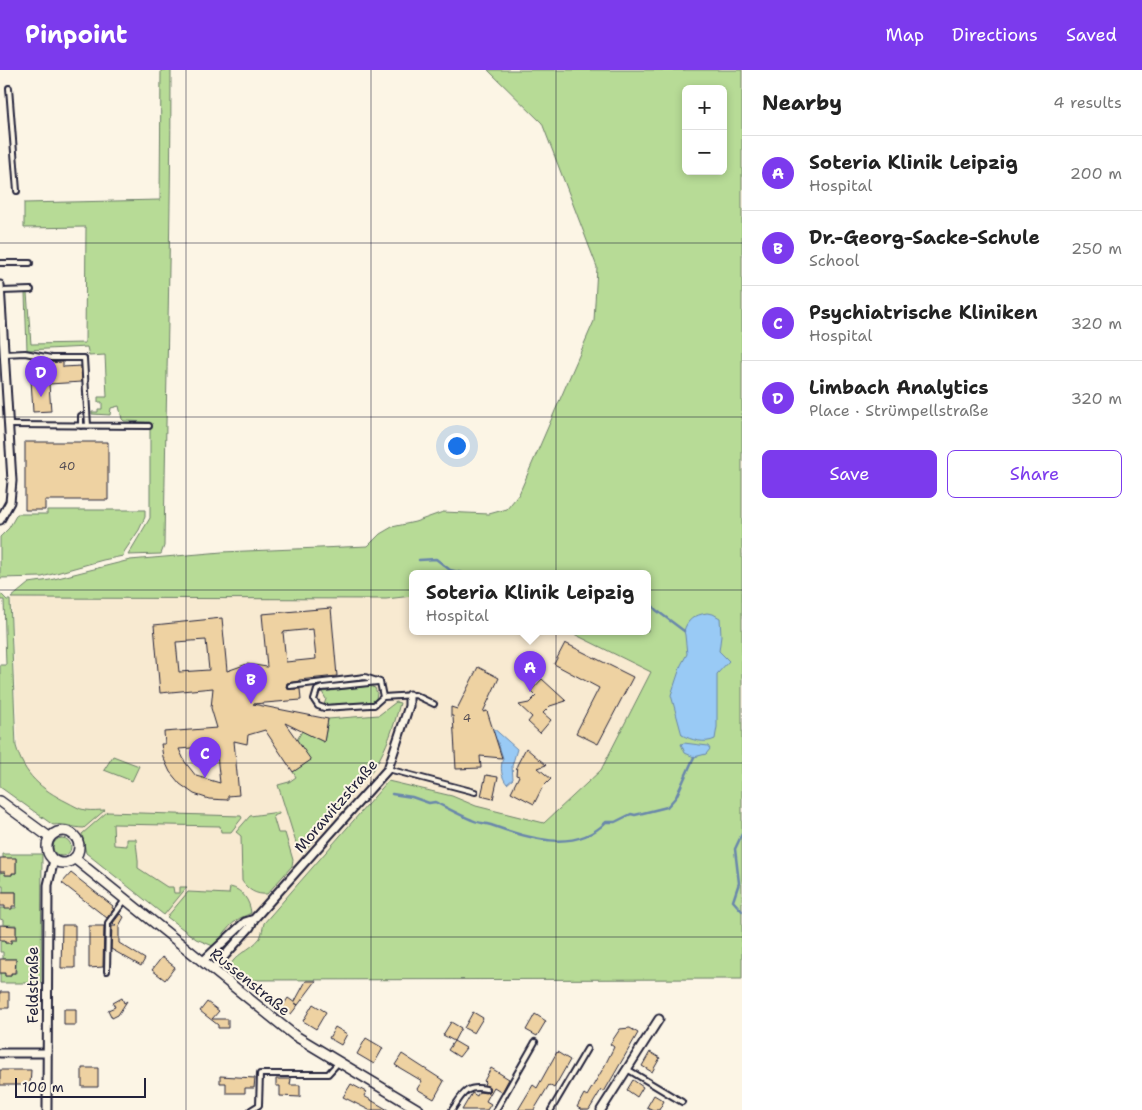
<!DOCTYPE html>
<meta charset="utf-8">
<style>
:root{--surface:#fff;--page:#f2f2f2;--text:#222;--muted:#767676;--line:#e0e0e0;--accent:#7c3aed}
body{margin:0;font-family:"Shantell Sans",sans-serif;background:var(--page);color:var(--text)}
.controls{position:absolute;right:15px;top:15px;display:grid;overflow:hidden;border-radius:8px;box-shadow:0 2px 8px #0003}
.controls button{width:45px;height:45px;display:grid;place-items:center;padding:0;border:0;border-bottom:1px solid var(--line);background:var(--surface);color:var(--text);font:25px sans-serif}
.scale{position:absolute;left:15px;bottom:12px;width:131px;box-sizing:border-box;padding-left:5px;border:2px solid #22223b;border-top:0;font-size:14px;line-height:18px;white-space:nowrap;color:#22223b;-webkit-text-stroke:4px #fcf5e5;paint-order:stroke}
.you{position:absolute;left:456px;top:375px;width:18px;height:18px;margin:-12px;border:4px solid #fff;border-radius:50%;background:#1a73e8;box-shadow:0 0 0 8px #1a73e833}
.badge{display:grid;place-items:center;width:32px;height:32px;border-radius:50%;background:var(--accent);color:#fff;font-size:16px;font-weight:700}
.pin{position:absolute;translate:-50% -41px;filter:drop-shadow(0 1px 2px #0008)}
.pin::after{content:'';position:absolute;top:26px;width:18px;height:15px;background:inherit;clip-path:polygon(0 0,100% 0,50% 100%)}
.popup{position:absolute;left:409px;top:500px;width:242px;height:65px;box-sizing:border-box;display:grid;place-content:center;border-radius:8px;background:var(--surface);filter:drop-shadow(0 1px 4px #0005);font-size:16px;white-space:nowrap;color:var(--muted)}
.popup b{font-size:19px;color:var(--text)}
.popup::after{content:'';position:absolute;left:50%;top:100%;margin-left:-10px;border:10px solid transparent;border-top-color:var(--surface)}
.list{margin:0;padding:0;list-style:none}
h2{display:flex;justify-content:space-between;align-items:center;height:65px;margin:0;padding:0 20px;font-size:21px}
h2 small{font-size:16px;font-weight:400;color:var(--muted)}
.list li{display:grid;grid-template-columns:32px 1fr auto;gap:15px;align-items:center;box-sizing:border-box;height:75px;padding:0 20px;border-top:1px solid var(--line)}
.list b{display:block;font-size:19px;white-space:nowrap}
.list p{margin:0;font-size:16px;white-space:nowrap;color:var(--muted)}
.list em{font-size:16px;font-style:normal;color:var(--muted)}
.actions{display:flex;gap:10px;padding:15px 20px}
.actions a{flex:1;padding:11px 0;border:1px solid var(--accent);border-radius:8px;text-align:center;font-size:18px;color:var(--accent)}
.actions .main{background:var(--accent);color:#fff}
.map{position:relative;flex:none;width:742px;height:1040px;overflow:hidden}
header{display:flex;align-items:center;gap:30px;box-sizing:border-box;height:70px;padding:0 25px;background:var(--accent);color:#fff}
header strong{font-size:24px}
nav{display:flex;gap:28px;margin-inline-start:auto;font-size:18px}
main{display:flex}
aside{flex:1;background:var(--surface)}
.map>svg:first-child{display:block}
</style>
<header>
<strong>Pinpoint</strong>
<nav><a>Map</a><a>Directions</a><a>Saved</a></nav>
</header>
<main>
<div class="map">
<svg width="742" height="1040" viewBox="0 0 742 1040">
<rect width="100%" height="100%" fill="#fcf5e5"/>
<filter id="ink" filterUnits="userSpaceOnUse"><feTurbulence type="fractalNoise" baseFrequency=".02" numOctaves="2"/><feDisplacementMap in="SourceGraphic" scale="10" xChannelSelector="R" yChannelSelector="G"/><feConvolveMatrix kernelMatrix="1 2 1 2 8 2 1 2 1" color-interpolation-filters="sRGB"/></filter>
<g filter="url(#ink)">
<!-- built -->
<path fill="#f8ead1" d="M 412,526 L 412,561 L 568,561 L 651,601 L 601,700 L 544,753 L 476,736 L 452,726 L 388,711 L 264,852 L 261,866 L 248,880 L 237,885 L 231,893 L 213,876 L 191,866 L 86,783 L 84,768 L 76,758 L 66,754 L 53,755 L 20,729 L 11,528 L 386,529 Z"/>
<!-- green -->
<path fill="#b7db96" stroke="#6c7e68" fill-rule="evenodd" d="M 161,0 L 171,0 C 171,159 166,317 164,476 L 161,484 L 128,485 L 150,448 L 150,352 L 124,351 L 122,349 L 119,336 L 111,338 L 110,345 L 92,344 L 92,342 L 98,342 L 98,339 L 102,339 L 102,332 L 98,332 L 98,327 L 107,327 L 105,285 L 89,286 L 87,277 L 27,280 L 25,223 L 27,223 L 31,274 L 85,273 L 86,157 L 24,158 L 24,133 L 160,130 Z
M 488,0 L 742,0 L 742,909 L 240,910 L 229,898 C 235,883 250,881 260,868 C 262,864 263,857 264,853 L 388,711 L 452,726 L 476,736 L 544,753 L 601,700 L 651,602 L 568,561 L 648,561 L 648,503 L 412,503 L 412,526 L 386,529 L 11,528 L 29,513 L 50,510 L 130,490 L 222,482 L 368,476 L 380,464 L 392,457 L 415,452 L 443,442 L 489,444 L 507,439 L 519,424 L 594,251 L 597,197 L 542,53 ZM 686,19 L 723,19 L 723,101 L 686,101 Z
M 47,440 L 145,440 L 145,447 L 139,460 L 124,482 L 123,486 L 103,490 L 42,507 L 0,508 L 0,467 L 9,458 L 17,444 L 47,444 Z
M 0,523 L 7,530 L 10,530 L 16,676 C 24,705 41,719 67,732 C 73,735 79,739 85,740 C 92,741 99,740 105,740 L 84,758 C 72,758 66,753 53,755 L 0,717 L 0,595 L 6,595 L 4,530 L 0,530 Z
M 369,616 L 375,618 L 377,623 L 376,629 L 373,632 L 324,635 L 326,629 L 322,622 Z
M 396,632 L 400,633 C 394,656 387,678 374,698 L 321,758 L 307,779 L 302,780 L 297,776 L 278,715 L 289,712 L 296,707 L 293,702 L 310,690 L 297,670 L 302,661 L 324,672 L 328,649 L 379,645 Z
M 113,686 L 139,696 L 132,711 L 104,700 Z
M 107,742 L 241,746 L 242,748 L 231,762 L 221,762 L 220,756 L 113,754 L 114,775 L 127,776 L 127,769 L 136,769 C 136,780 139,788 138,798 L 167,817 L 173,817 L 174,823 L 180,823 L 180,817 L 187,817 L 164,845 L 86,783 L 82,764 Z
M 279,742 L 279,744 L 273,746 L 278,763 L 285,763 L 293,790 L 292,796 L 267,824 C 256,825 248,820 242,811 L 241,766 L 236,762 L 250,746 Z
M53 777a9 9 0 1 1 18 0a9 9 0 1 1-18 0Z
M 3,784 L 42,784 L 41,913 L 0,913 L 0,903 L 5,903 L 5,906 L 11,906 L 11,903 L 16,903 L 16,889 L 3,889 L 3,882 L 0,882 L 0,870 L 5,870 L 5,873 L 11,873 L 11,870 L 16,869 L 16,855 L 3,855 L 3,850 L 0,849 L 0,838 L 16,838 L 16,822 L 3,822 L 3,816 L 0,816 L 0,802 L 5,802 L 6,805 L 12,805 L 12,803 L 16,803 L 16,789 L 3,788 Z
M 230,817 C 242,819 250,831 251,843 C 246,846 240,847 236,851 C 226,858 222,868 213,876 L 196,869 L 167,847 L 188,822 L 229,824 Z"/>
<!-- water -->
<path fill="#99caf5" stroke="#6987ab" d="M 707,543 L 713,544 L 720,548 L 721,566 L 719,581 L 729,591 L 717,604 L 717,657 L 715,669 C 705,674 691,670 682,665 L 671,625 L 681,595 L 687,584 L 685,565 L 684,561 C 687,550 694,545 707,543 Z
M 491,656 L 517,679 L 512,696 L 513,709 L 507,714 C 501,707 500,697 503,688 L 497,670 L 495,671 Z
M 684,673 L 708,676 L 710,679 L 706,684 L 694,687 L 685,683 L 681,674 Z"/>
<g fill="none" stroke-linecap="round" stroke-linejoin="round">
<!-- stream -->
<path stroke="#6987ab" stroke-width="2.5" d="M 419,490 L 436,489 L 450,500 L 462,503
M 648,530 L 656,540 L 684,561
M 392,724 L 412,727 L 429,733 L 435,732 C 447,738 460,745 472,750 C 478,753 485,753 491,755 C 527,768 575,784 606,752 L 615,752 L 631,744 L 635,745 L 667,737 L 676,727 L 694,687
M 742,764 L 735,779 L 739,813 L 733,831 L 742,841"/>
</g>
<!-- building -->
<path fill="#eed2a2" stroke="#22223b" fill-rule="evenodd" d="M 63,292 L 63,297 L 81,296 L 82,312 L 49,314 L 51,341 L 33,342 L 30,294 Z
M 25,372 L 108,372 L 108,430 L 45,430 L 45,440 L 25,440 Z
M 331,538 L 337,606 L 299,610 L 299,611 L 287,613 L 286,617 L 288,619 L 300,619 L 301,630 L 253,634 L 328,649 L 324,672 L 285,653 L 311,690 L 293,702 L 265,660 L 248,665 L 247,674 L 234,671 L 239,725 L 228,726 L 228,730 L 209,729 L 194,724 L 180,714 L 170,702 L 163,687 L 161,674 L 165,674 L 164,662 L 217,658 L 211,638 L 213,618 L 160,623 L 154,555 L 222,548 L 227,601 L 247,594 L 267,597 L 262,544 ZM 313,559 L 316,589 L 286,592 L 283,562 ZM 206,570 L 209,600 L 179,602 L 176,572 ZM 216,676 L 220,713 L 196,706 L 185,692 L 179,679 Z
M 565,573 L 633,607 L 598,674 L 576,663 L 599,618 L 554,594 Z
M 478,597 L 499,608 L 483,642 L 487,641 L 502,688 L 480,686 L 481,698 L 456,699 L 453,646 L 451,646 L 451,637 L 457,639 Z
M 542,609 L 566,631 L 550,636 L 543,643 L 551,650 L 540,663 L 528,652 L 532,647 L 519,635 L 529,633 L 536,626 L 531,621 Z
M 526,678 L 546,695 L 538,698 L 551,709 L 542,718 L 534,734 L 511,722 L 519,706 L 516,705 L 517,695 Z
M 486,705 L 498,707 L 493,729 L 481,726 Z
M 0,788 L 16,788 L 16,803 L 12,803 L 12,805 L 5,805 L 5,802 L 0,802 Z
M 71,803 L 113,836 L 112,838 L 114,839 L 107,848 L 62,813 Z
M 0,822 L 16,822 L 16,836 L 12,836 L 12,839 L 5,839 L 5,836 L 0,836 Z
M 120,844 L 124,847 L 119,856 L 119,873 L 145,889 L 141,896 L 111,879 L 112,856 L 116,856 L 113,853 Z
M 0,855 L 16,856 L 16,870 L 11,870 L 11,873 L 5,873 L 5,870 L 0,870 Z
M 62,855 L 75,855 L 75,898 L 61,898 Z
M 89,856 L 104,856 L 103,897 L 89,898 Z
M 162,887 L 175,897 L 165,910 L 152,900 Z
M 0,889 L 16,889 L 15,903 L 11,903 L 11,906 L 5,906 L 5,903 L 0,903 Z
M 306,911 L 316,911 L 298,935 L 294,933 Z
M 0,922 L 9,922 L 9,938 L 0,938 Z
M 122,928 L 124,933 L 127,931 L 118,945 L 112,948 L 108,940 L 115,937 L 113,933 Z
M 288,928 L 298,935 L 291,944 L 282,937 Z
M 207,932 L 219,941 L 212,949 L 228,949 L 228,958 L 218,958 L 218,955 L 200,941 Z
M 313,934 L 326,942 L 316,959 L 303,951 Z
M 64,939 L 76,939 L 76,955 L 64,955 Z
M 473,942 L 483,948 L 474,963 L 464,958 Z
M 535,944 L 546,951 L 537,966 L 526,960 Z
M 451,952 L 461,958 L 454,971 L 443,965 Z
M 335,957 L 347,964 L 341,975 L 329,968 Z
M 630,958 L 638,963 L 604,1022 L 601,1020 L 589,1040 L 582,1040 L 577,1037 L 584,1024 L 587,1026 L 604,997 L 614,977 L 610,974 L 620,959 Z
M 366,968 L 383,978 L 374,994 L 357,984 Z
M 454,971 L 466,978 L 459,987 L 448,980 Z
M 557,982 L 570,990 L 554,1018 L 549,1015 L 534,1040 L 518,1040 L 533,1015 L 537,1018 Z
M 650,982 L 660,988 L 652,1002 L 642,996 Z
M 402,984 L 444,1011 L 434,1029 L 417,1019 L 422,1011 L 395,995 Z
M 82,998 L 98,998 L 98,1017 L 82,1017 Z
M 491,998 L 509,1009 L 502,1022 L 494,1017 L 486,1031 L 491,1034 L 487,1040 L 462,1040 L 472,1023 L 477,1026 L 479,1022 L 486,1023 L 489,1021 L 489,1017 L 484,1015 L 485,1012 L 484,1011 Z
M 0,1000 L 31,1000 L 30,1015 L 0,1015 Z
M 220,1006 L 255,1008 L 254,1018 L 245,1018 L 245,1023 L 226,1023 L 226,1013 L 220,1013 Z
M 276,1009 L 291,1009 L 290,1015 L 300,1015 L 300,1027 L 280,1026 L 280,1016 L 276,1016 Z
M 633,1010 L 643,1017 L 637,1027 L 627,1020 Z
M 351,1014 L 366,1022 L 364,1026 L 388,1040 L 369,1040 L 343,1027 Z
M 654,1025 L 664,1031 L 659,1040 L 653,1040 L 647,1037 Z"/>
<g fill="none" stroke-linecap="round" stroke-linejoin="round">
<defs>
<path id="service" d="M 9,18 L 17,121
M 0,193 L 30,193
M 1,221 L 31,220
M 4,284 L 25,283 L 51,288 L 84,288 L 88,356
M 81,346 L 81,356
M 9,355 L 149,356
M 378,612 L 322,618 L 317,620 L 314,630 L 318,636 L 324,638 L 370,635 L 374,635 L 383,627
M 290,616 L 365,607 L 380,612 L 383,627 L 415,625 L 434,634
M 388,699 L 475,722
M 107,901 L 108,853 L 125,830
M 627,999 L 682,1032
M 251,1040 L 259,1035 L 260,1004 L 328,1004 L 338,993
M 452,1040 C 463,1024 465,1015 486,1019
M 496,1040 L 535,972
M 551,1040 L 587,979"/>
<path id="minor" d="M 0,215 L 12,411 L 10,432 L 0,450
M 203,891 L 245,852 L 254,849
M 213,899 L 250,857 L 254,849 L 388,699 L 409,636 L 409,625
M 0,983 L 47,983
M 47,1040 L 48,815 L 54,790
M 601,1040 L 659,949"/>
<path id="tertiary" d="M 0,731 L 49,767
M47 777a16 16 0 1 1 32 0a16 16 0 1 1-32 0Z
M 74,788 L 294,965 L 419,1040"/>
</defs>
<!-- service casing -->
<use href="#service" stroke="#22223b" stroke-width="8"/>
<!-- minor casing -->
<use href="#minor" stroke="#22223b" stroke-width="11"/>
<!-- tertiary casing -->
<use href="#tertiary" stroke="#22223b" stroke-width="12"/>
<!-- service -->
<use href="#service" stroke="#fcf5e5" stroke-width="4"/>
<!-- minor -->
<use href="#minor" stroke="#fcf5e5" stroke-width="7"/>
<!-- tertiary -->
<use href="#tertiary" stroke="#fcf5e5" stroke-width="9"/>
</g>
</g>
<!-- grid -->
<path fill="none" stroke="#22223b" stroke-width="1" stroke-opacity="0.55" d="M 186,0 L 186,1040M 371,0 L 371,1040M 556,0 L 556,1040M 0,173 L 742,173M 0,347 L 742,347M 0,520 L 742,520M 0,693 L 742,693M 0,867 L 742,867"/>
<g text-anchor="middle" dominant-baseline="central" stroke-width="4" stroke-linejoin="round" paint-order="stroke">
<!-- number labels -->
<g font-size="12" fill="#554e55">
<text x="67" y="396">40</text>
<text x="467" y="648">4</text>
</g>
<!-- street labels -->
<g font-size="15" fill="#22223b" stroke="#fcf5e5">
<text transform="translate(336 736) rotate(-49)">Morawitzstraße</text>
<text transform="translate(250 912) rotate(39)">Russenstraße</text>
<text transform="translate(33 915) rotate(-90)">Feldstraße</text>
</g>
</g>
</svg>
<div class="controls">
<button>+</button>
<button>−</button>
</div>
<div class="scale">100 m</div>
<div class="you"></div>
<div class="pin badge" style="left:530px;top:622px">A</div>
<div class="popup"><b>Soteria Klinik Leipzig</b>Hospital</div>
<div class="pin badge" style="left:251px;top:634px">B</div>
<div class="pin badge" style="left:205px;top:708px">C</div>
<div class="pin badge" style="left:41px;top:327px">D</div>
</div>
<aside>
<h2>Nearby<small>4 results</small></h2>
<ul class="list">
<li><span class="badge">A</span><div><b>Soteria Klinik Leipzig</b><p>Hospital</p></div><em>200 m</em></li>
<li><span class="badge">B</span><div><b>Dr.-Georg-Sacke-Schule</b><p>School</p></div><em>250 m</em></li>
<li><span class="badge">C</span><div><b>Psychiatrische Kliniken</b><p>Hospital</p></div><em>320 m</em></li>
<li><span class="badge">D</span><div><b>Limbach Analytics</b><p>Place · Strümpellstraße</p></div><em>320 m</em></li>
</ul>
<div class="actions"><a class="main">Save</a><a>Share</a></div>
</aside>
</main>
